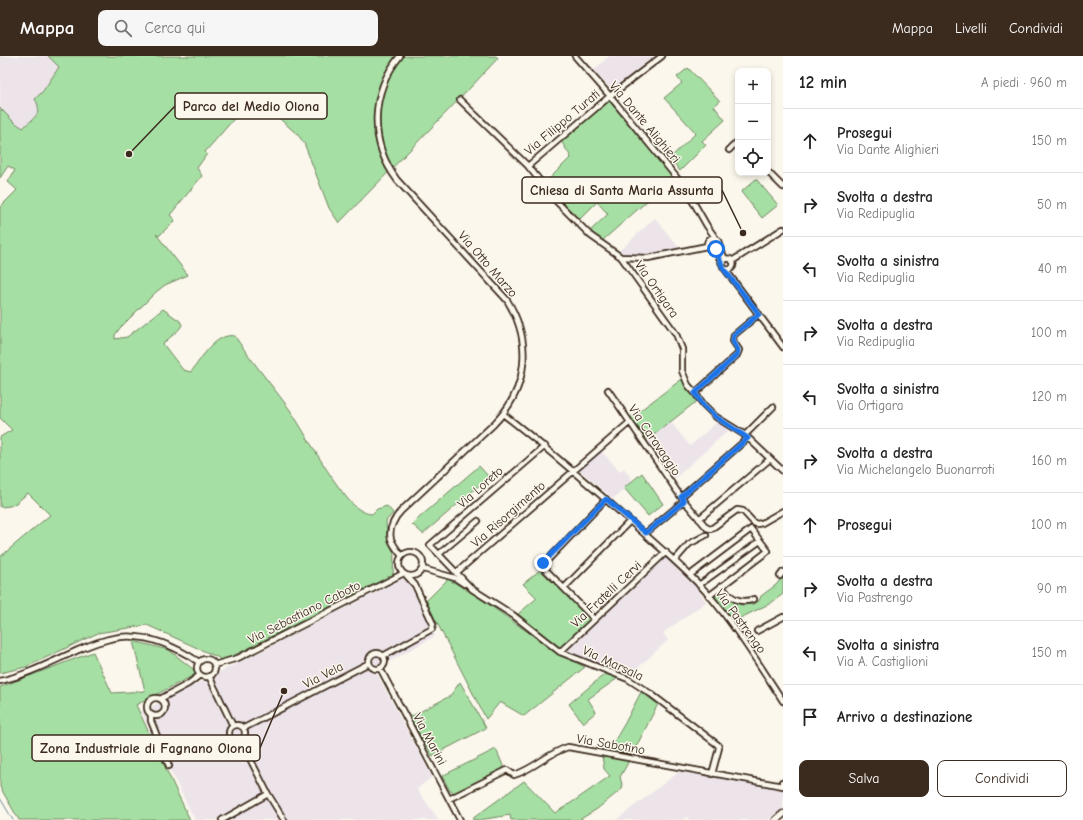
<!DOCTYPE html>
<html lang="it">
<meta charset="utf-8">
<style>
:root{--surface:#fff;--page:#f6f6f6;--text:#222;--muted:#767676;--line:#e0e0e0;--accent:#3b2a1e}
body{margin:0;font-family:"Comic Neue",sans-serif;background:var(--page);color:var(--text)}
.controls{position:absolute;right:12px;top:12px;display:grid;overflow:hidden;border-radius:8px;box-shadow:0 2px 6px #0003}
.controls button{width:36px;height:36px;display:grid;place-items:center;padding:0;border:0;border-bottom:1px solid var(--line);background:var(--surface);color:var(--text);font:20px sans-serif}
.stop{position:absolute;width:12px;height:12px;margin:-9px;border:3px solid #1a73e8;border-radius:50%;background:#fff}
.stop.end{background:#1a73e8;border-color:#fff;box-shadow:0 1px 4px #0008}
.list{margin:0;padding:0;list-style:none}
h2{display:flex;justify-content:space-between;align-items:center;height:52px;margin:0;padding:0 16px;font-size:17px}
h2 small{font-size:13px;font-weight:400;color:var(--muted)}
.list li{display:grid;grid-template-columns:26px 1fr auto;gap:12px;align-items:center;box-sizing:border-box;height:64px;padding:0 16px;border-top:1px solid var(--line)}
.list b{display:block;font-size:15px;white-space:nowrap}
.list p{margin:0;font-size:13px;white-space:nowrap;color:var(--muted)}
.list em{font-size:13px;font-style:normal;color:var(--muted)}
.actions{display:flex;gap:8px;padding:12px 16px}
.actions a{flex:1;padding:9px 0;border:1px solid var(--accent);border-radius:8px;text-align:center;font-size:14px;color:var(--accent)}
.actions .main{background:var(--accent);color:#fff}
.icon{flex:none;width:22px;height:22px;fill:none;stroke:currentColor;stroke-width:2;stroke-linecap:round;stroke-linejoin:round}
.map{position:relative;flex:none;width:783px;height:764px;overflow:hidden}
header{display:flex;align-items:center;gap:24px;box-sizing:border-box;height:56px;padding:0 20px;background:var(--accent);color:#fff}
header strong{font-size:19px}
nav{display:flex;gap:22px;margin-inline-start:auto;font-size:14px}
.search{width:280px;height:36px;background:var(--page);display:flex;align-items:center;gap:10px;box-sizing:border-box;padding:0 14px;border-radius:8px;color:var(--muted);font-size:15px}
main{display:flex}
aside{flex:1;background:var(--surface)}
.map>svg:first-child{display:block}
</style>
<header>
<strong>Mappa</strong>
<div class="search"><svg class="icon" aria-label="search" viewBox="0 0 24 24"><circle cx="10" cy="10" r="6"/><path d="M15 15l6 6"/></svg>Cerca qui</div>
<nav><a>Mappa</a><a>Livelli</a><a>Condividi</a></nav>
</header>
<main>
<div class="map">
<svg width="783" height="764" viewBox="0 0 783 764">
<rect width="100%" height="100%" fill="#fbf7ec"/>
<filter id="ink" filterUnits="userSpaceOnUse"><feTurbulence type="fractalNoise" baseFrequency=".025" numOctaves="2"/><feDisplacementMap in="SourceGraphic" scale="8" xChannelSelector="R" yChannelSelector="G"/><feConvolveMatrix kernelMatrix="1 2 1 2 8 2 1 2 1" color-interpolation-filters="sRGB"/></filter>
<g filter="url(#ink)">
<!-- built -->
<path fill="#ede4ea" d="M 0,0 L 48,0 L 59,11 L 43,35 L 35,43 L 39,51 L 38,58 L 23,72 L 14,66 L 0,52 Z
M 609,0 L 659,0 L 615,35 L 611,34 L 594,14 Z
M 655,162 L 680,193 L 649,199 L 626,198 L 619,195 Z
M 670,365 L 690,390 L 718,365 L 730,373 L 673,424 L 646,385 Z
M 601,395 L 620,415 L 624,412 L 633,425 L 613,443 L 579,414 Z
M 663,500 L 666,500 L 699,532 L 699,535 L 706,546 L 663,577 L 668,584 L 627,622 L 569,597 L 567,593 L 632,530 L 636,530 L 642,524 L 641,521 Z
M 406,521 L 435,580 L 375,614 L 432,721 L 417,733 L 439,764 L 195,764 L 141,656 Z
M 680,715 L 745,727 L 783,732 L 783,753 L 768,764 L 690,764 L 687,761 L 682,764 L 616,764 Z"/>
<!-- green -->
<path fill="#a6dfa3" stroke="#708460" d="M 48,0 L 496,0 L 498,2 L 470,32 L 339,167 L 329,152 L 304,87 L 298,79 L 254,40 L 205,96 L 207,98 L 197,112 L 202,120 L 170,159 L 175,164 L 159,180 L 156,178 L 188,219 L 165,229 L 156,236 L 120,272 L 115,279 L 115,283 L 127,281 L 163,253 L 180,265 L 182,269 C 178,277 169,281 163,288 L 183,314 L 191,316 C 201,303 216,276 235,280 C 239,287 244,293 249,300 C 262,318 277,336 290,354 C 309,383 325,415 347,442 C 353,449 362,458 372,458 L 377,453 L 387,450 L 393,457 L 386,465 L 387,480 L 394,498 L 393,519 L 223,605 L 217,601 L 147,569 L 98,577 L 26,611 L 0,617 L 0,501 L 50,459 L 28,437 L 16,447 L 10,450 L 0,451 L 0,381 L 12,374 L 0,362 L 0,151 L 17,134 L 8,126 L 15,114 L 8,110 L 0,122 L 0,52 L 14,66 L 23,72 C 33,62 44,58 35,43 L 43,35 L 59,11 Z
M 688,12 L 720,45 L 714,50 L 725,64 L 702,85 L 706,89 L 680,115 L 670,102 L 696,77 L 664,42 L 682,27 L 677,21 Z
M 609,45 L 673,122 L 602,185 L 590,175 L 608,158 L 597,146 L 579,164 L 544,128 L 571,101 L 561,85 Z
M 756,123 L 778,149 L 762,162 L 741,136 Z
M 682,323 L 697,345 L 646,385 L 630,362 Z
M 479,410 L 489,421 L 423,478 L 412,468 Z
M 642,417 L 663,448 L 648,460 L 624,432 Z
M 540,514 L 591,563 L 560,592 L 518,558 L 537,542 L 523,528 Z
M 783,520 L 783,538 L 771,547 L 734,565 L 713,539 L 720,533 L 730,544 L 736,547 L 742,549 L 753,548 L 759,545 L 761,540 L 776,529 Z
M 448,523 L 474,538 L 559,598 L 585,611 L 524,660 L 500,646 L 486,663 L 426,545 Z
M 133,585 L 169,594 L 198,617 L 136,649 L 190,764 L 19,764 L 0,731 L 0,631 L 93,596 L 112,637 L 145,635 Z
M 606,617 L 618,622 L 588,643 L 596,656 L 583,667 L 569,648 Z
M 460,626 L 486,672 L 432,700 L 410,661 L 450,640 Z
M 641,636 L 658,648 L 636,691 L 630,698 L 608,696 L 625,667 Z
M 496,693 L 504,712 L 456,737 L 450,735 L 442,720 Z
M 602,700 L 629,705 L 620,721 L 623,732 L 597,753 L 579,764 L 511,764 L 510,759 L 479,764 L 472,763 L 524,725 L 555,757 L 574,745 L 610,720 L 604,713 Z"/>
<g fill="none" stroke-linecap="round" stroke-linejoin="round">
<!-- stream -->
<path stroke="#728c9f" stroke-width="1" d="M 0,742 L 13,764"/>
<defs>
<path id="minor" d="M 400,0 C 370,37 369,86 397,124 L 507,244 C 533,286 528,333 494,368 L 402,454 C 395,461 388,473 391,483 C 393,489 398,495 402,500
M 575,0 L 610,40 L 677,122 L 695,149 L 707,170 L 717,184
M 460,44 L 528,110 L 557,146 L 591,180 L 621,201 L 676,278 L 682,293 L 682,315 L 688,329 L 695,337 L 704,349 L 716,361 L 745,379 L 783,415
M 729,94 L 738,85
M 528,110 L 610,40 L 662,0
M 768,116 L 783,131
M707 188a6 6 0 1 1 12 0a6 6 0 1 1-12 0Z
M 719,189 L 724,201 L 727,203
M 712,194 L 718,199 L 722,208
M 621,201 L 648,202 L 707,190
M722.5 208a5.5 5.5 0 1 1 11 0a5.5 5.5 0 1 1-11 0Z
M 732,205 L 783,173
M 725,213 L 783,291
M 608,334 L 681,441 L 707,472 L 711,473 L 737,454 L 743,455 L 754,467 L 757,468 L 762,467 L 783,455
M 695,337 L 737,299 L 739,294 L 733,285 L 734,279 L 759,258
M 503,358 C 546,391 587,427 628,463 C 655,488 683,510 708,538 C 735,569 760,610 783,645
M 745,379 L 773,351
M 545,390 L 430,489 L 472,533 L 513,559 L 560,596 L 628,623 L 651,638 L 718,689 L 719,692 L 712,718
M 681,441 L 748,382
M 699,463 L 770,403
M 646,477 L 684,445
M399 508a12 12 0 1 1 24 0a12 12 0 1 1-24 0Z
M 439,498 L 478,465
M 675,504 L 689,488 L 706,479
M 423,513 L 455,522 L 464,528
M 456,517 L 630,366
M 690,519 L 751,473 L 768,495 L 709,540
M 780,520 L 783,516
M 699,529 L 760,485
M 721,530 C 730,541 739,549 754,543
M 564,532 L 630,465
M 594,563 L 545,513 L 543,509 L 606,443
M 757,575 L 783,561
M 560,596 L 666,496
M369 605a8 8 0 1 1 16 0a8 8 0 1 1-16 0Z
M 383,600 L 432,573 L 433,568 L 415,529 L 407,520
M197 612a9 9 0 1 1 18 0a9 9 0 1 1-18 0Z
M 214,609 L 238,602 L 402,518
M 380,612 L 460,764
M 209,620 L 233,670
M 0,625 C 27,619 51,606 76,595 C 90,589 104,583 120,581 C 148,578 176,591 199,606
M147 651a9 9 0 1 1 18 0a9 9 0 1 1-18 0Z
M 160,643 L 188,628 L 200,619
M 151,659 L 151,665 L 169,710
M229 677a8 8 0 1 1 16 0a8 8 0 1 1-16 0Z
M 244,672 L 369,607
M 241,685 L 268,738 L 284,764
M 782,726 L 783,726
M 449,743 L 507,714 L 514,719 C 534,713 548,697 568,691 L 783,730
M 222,764 L 268,738"/>
<path id="major" d="M 776,764 L 783,758"/>
</defs>
<!-- minor casing -->
<use href="#minor" stroke="#3b2a1e" stroke-width="8"/>
<!-- major casing -->
<use href="#major" stroke="#3b2a1e" stroke-width="9"/>
<!-- minor -->
<use href="#minor" stroke="#fbf7ec" stroke-width="4.5"/>
<!-- major -->
<use href="#major" stroke="#fbf7ec" stroke-width="6"/>
</g>
</g>
<g fill="none" stroke-linecap="round" stroke-linejoin="round" filter="url(#ink)">
<!-- route -->
<path stroke="#1a73e8" stroke-width="5" d="M 543,507 L 606,443 L 646,477 L 684,445 L 681,441 L 748,382 L 716,361 L 704,350 L 695,337 L 737,299 L 738,294 L 733,285 L 734,279 L 759,258 L 723,212 L 718,199 L 712,194 L 716,193"/>
</g>
<g text-anchor="middle" dominant-baseline="central" stroke-width="3" stroke-linejoin="round" paint-order="stroke">
<!-- street labels -->
<g font-size="13" fill="#3b2a1e" stroke="#fbf7ec">
<text transform="translate(562 66) rotate(-40)">Via Filippo Turati</text>
<text transform="translate(645 66) rotate(50)">Via Dante Alighieri</text>
<text transform="translate(488 208) rotate(49)">Via Otto Marzo</text>
<text transform="translate(657 233) rotate(55)">Via Ortigara</text>
<text transform="translate(655 384) rotate(56)">Via Caravaggio</text>
<text transform="translate(480 431) rotate(-41)">Via Loreto</text>
<text transform="translate(508 458) rotate(-41)">Via Risorgimento</text>
<text transform="translate(606 538) rotate(-43)">Via Fratelli Cervi</text>
<text transform="translate(304 556) rotate(-27)">Via Sebastiano Caboto</text>
<text transform="translate(741 565) rotate(54)">Via Pastrengo</text>
<text transform="translate(613 607) rotate(25)">Via Marsala</text>
<text transform="translate(323 619) rotate(-27)">Via Vela</text>
<text transform="translate(430 683) rotate(62)">Via Marini</text>
<text transform="translate(611 688) rotate(10)">Via Sabotino</text>
</g>
</g>
<!-- callouts -->
<path fill="none" stroke="#3b2a1e" stroke-width="1.5" d="M129 98L175 50M743 177L722 134M284 635L260 692"/>
<g fill="#3b2a1e" stroke="#fbf7ec" stroke-width="1.5">
<circle cx="129" cy="98" r="4"/>
<circle cx="743" cy="177" r="4"/>
<circle cx="284" cy="635" r="4"/>
</g>
<g fill="#fbf7ec" stroke="#3b2a1e" stroke-width="1.5">
<rect x="175" y="37" width="152" height="26" rx="4"/>
<rect x="522" y="121" width="200" height="26" rx="4"/>
<rect x="32" y="679" width="228" height="26" rx="4"/>
</g>
<g font-size="14" text-anchor="middle" font-weight="bold" fill="#3b2a1e">
<text x="251" y="55">Parco del Medio Olona</text>
<text x="622" y="139">Chiesa di Santa Maria Assunta</text>
<text x="146" y="697">Zona Industriale di Fagnano Olona</text>
</g>
</svg>
<div class="controls">
<button>+</button>
<button>−</button>
<button><svg class="icon" aria-label="locate" viewBox="0 0 24 24"><circle cx="12" cy="12" r="6"/><path d="M12 2v4M12 18v4M2 12h4M18 12h4"/></svg></button>
</div>
<div class="stop" style="left:716px;top:193px"></div>
<div class="stop end" style="left:543px;top:507px"></div>
</div>
<aside>
<h2>12 min<small>A piedi · 960 m</small></h2>
<ul class="list">
<li><svg class="icon" aria-label="ahead" viewBox="0 0 24 24"><path d="M12 20V5M6 11l6-6 6 6"/></svg><div><b>Prosegui</b><p>Via Dante Alighieri</p></div><em>150 m</em></li>
<li><svg class="icon" aria-label="right" viewBox="0 0 24 24"><path d="M7 20v-9h11M14 6l5 5-5 5"/></svg><div><b>Svolta a destra</b><p>Via Redipuglia</p></div><em>50 m</em></li>
<li><svg class="icon" aria-label="left" viewBox="0 0 24 24"><path d="M17 20v-9H6M10 6l-5 5 5 5"/></svg><div><b>Svolta a sinistra</b><p>Via Redipuglia</p></div><em>40 m</em></li>
<li><svg class="icon" aria-label="right" viewBox="0 0 24 24"><path d="M7 20v-9h11M14 6l5 5-5 5"/></svg><div><b>Svolta a destra</b><p>Via Redipuglia</p></div><em>100 m</em></li>
<li><svg class="icon" aria-label="left" viewBox="0 0 24 24"><path d="M17 20v-9H6M10 6l-5 5 5 5"/></svg><div><b>Svolta a sinistra</b><p>Via Ortigara</p></div><em>120 m</em></li>
<li><svg class="icon" aria-label="right" viewBox="0 0 24 24"><path d="M7 20v-9h11M14 6l5 5-5 5"/></svg><div><b>Svolta a destra</b><p>Via Michelangelo Buonarroti</p></div><em>160 m</em></li>
<li><svg class="icon" aria-label="ahead" viewBox="0 0 24 24"><path d="M12 20V5M6 11l6-6 6 6"/></svg><div><b>Prosegui</b></div><em>100 m</em></li>
<li><svg class="icon" aria-label="right" viewBox="0 0 24 24"><path d="M7 20v-9h11M14 6l5 5-5 5"/></svg><div><b>Svolta a destra</b><p>Via Pastrengo</p></div><em>90 m</em></li>
<li><svg class="icon" aria-label="left" viewBox="0 0 24 24"><path d="M17 20v-9H6M10 6l-5 5 5 5"/></svg><div><b>Svolta a sinistra</b><p>Via A. Castiglioni</p></div><em>150 m</em></li>
<li><svg class="icon" aria-label="arrive" viewBox="0 0 24 24"><path d="M6 21V4h12l-3 4 3 4H6"/></svg><div><b>Arrivo a destinazione</b></div></li>
</ul>
<div class="actions"><a class="main">Salva</a><a>Condividi</a></div>
</aside>
</main>
